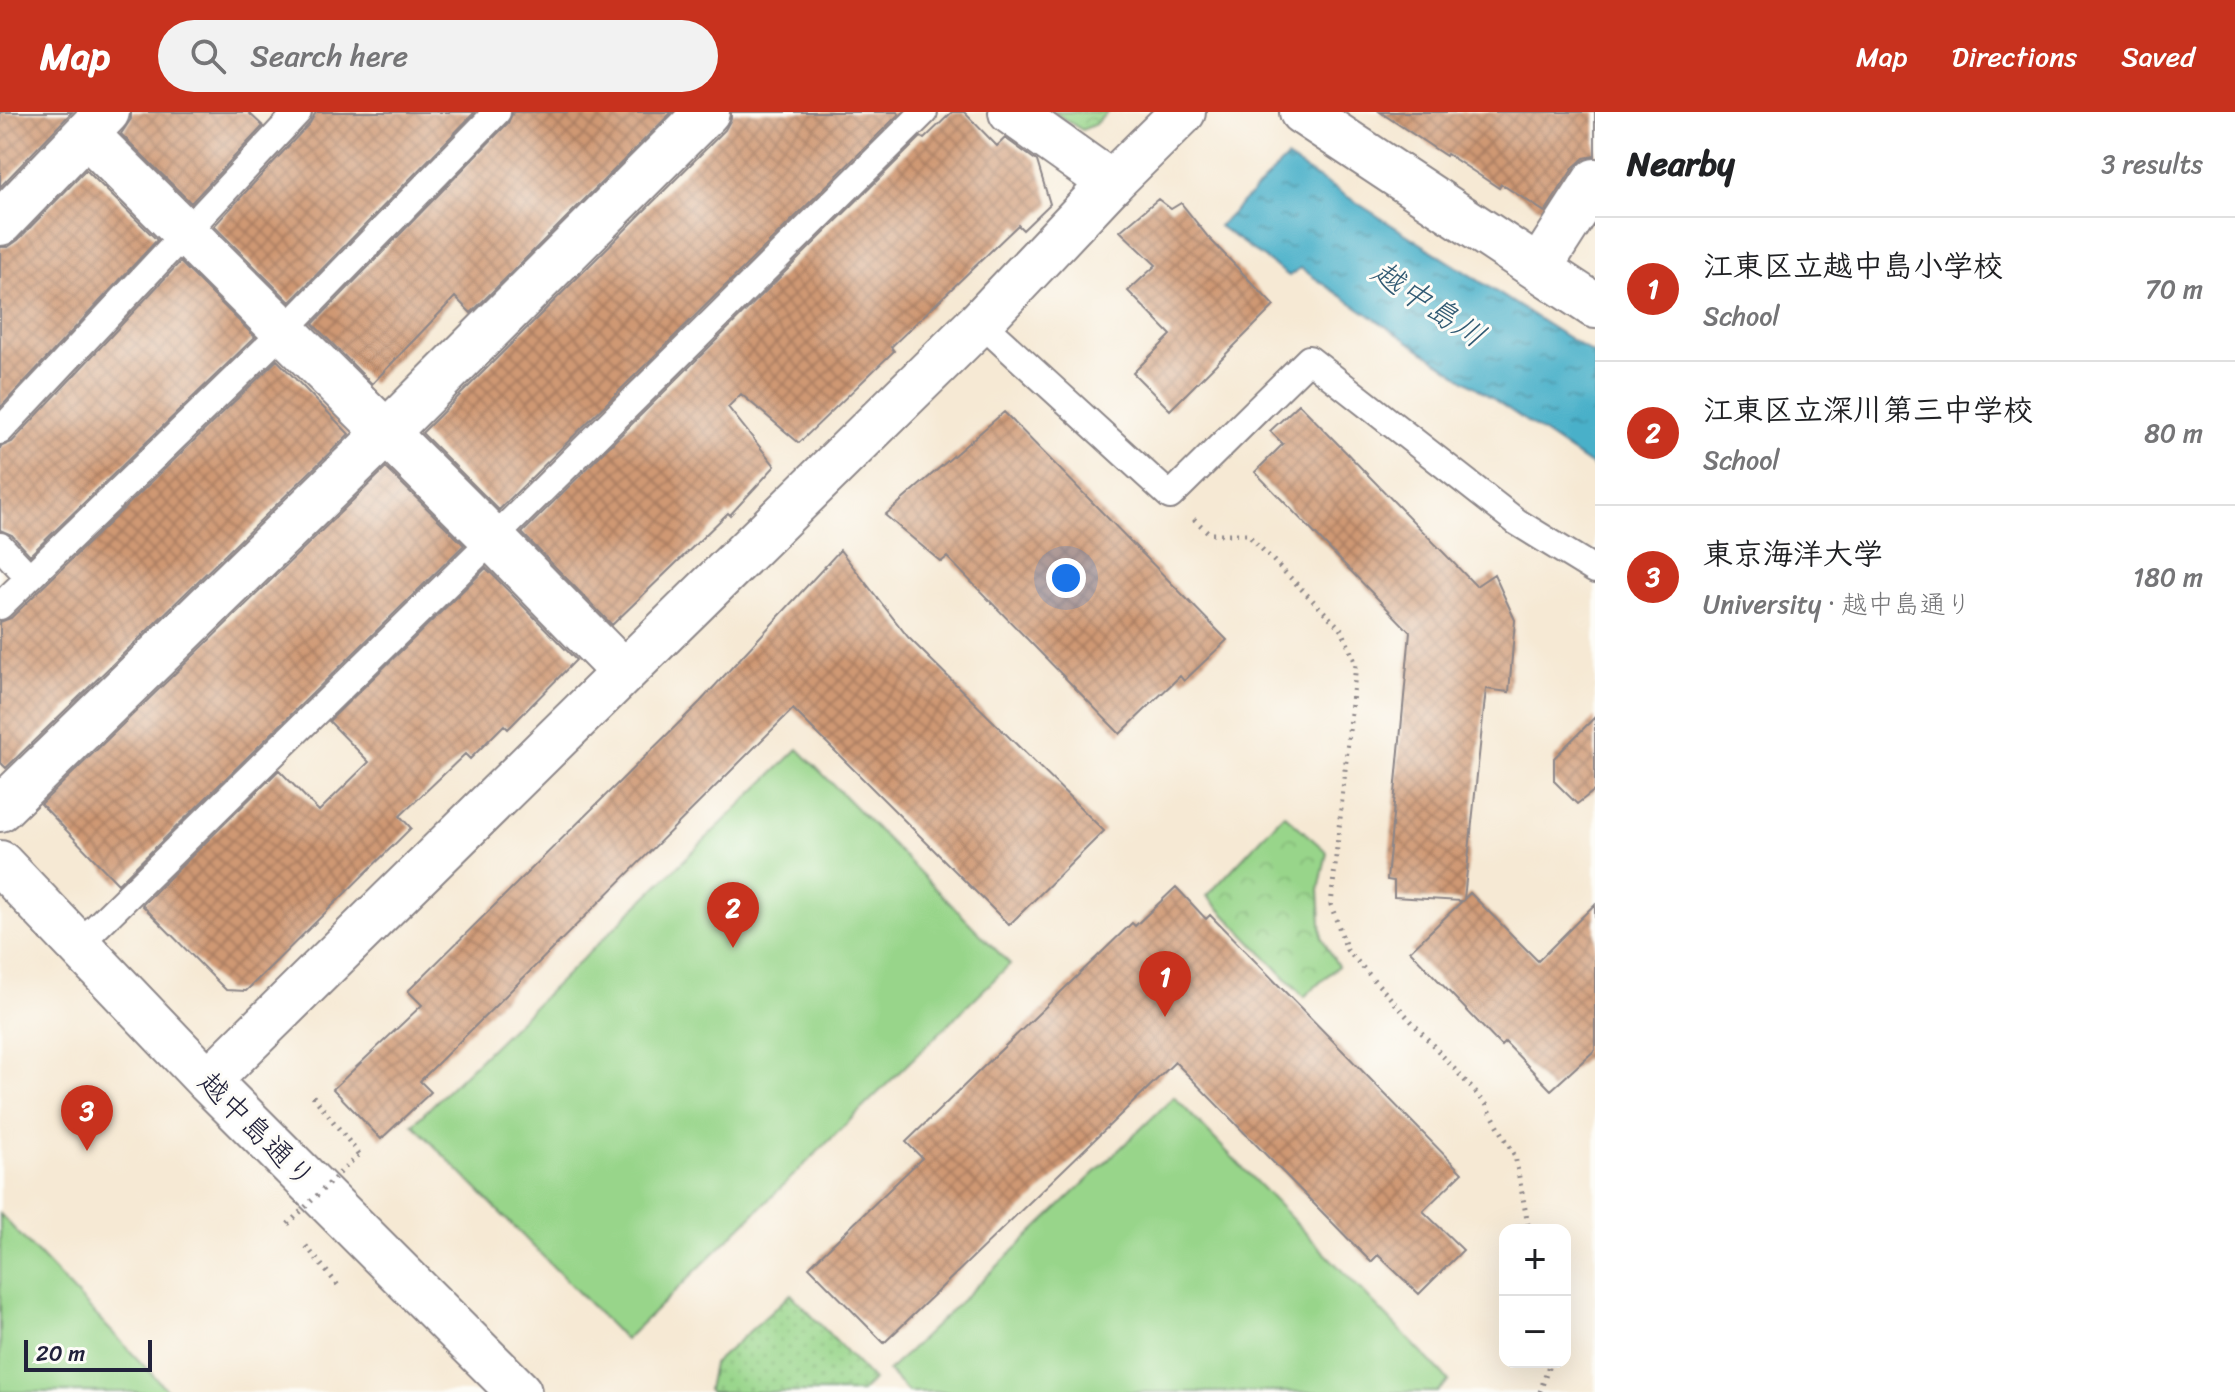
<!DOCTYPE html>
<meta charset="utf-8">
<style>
:root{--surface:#fff;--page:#f2f2f2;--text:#202124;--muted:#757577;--line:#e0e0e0;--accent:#c8321e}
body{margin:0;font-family:Sriracha,"Klee One",sans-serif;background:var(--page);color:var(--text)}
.controls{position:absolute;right:24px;bottom:24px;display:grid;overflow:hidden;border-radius:16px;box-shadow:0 8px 32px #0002}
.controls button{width:72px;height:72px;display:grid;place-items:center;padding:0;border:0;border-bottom:2px solid var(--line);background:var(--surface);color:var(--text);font:40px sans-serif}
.scale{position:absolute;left:24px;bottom:20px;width:128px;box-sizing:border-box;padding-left:8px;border:4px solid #22223b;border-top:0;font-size:22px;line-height:28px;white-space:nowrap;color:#22223b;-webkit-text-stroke:6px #fdfcf7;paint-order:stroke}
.you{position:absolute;left:1066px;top:466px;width:28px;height:28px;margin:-20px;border:6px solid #fff;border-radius:50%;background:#1a73e8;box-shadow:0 0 0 12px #1a73e833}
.badge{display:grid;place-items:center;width:52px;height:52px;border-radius:50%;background:var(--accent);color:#fff;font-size:26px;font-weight:700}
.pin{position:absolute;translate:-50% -66px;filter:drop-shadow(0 2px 4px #0008)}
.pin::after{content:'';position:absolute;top:42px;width:28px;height:24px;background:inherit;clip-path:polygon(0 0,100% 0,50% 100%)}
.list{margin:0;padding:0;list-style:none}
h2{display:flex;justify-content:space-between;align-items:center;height:104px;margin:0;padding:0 32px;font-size:34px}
h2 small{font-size:26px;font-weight:400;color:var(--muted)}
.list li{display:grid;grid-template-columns:52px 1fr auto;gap:24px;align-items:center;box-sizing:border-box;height:144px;padding:0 32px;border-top:2px solid var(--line)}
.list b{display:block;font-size:30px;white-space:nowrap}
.list p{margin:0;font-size:26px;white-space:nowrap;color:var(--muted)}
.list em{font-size:26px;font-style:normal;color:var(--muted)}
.icon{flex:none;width:44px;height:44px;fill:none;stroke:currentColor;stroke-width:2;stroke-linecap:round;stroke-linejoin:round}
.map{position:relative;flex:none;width:1595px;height:1280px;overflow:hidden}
header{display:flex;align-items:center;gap:48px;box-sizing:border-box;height:112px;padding:0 40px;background:var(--accent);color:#fff}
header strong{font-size:38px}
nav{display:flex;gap:44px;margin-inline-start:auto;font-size:28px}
.search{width:560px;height:72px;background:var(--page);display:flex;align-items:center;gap:20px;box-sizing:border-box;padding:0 28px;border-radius:44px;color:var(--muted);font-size:30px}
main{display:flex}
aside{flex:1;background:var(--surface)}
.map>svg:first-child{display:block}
</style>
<header>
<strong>Map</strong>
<div class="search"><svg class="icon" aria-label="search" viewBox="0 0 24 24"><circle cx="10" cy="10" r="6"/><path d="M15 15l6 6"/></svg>Search here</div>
<nav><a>Map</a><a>Directions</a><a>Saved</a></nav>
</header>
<main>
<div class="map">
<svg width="1595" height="1280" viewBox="0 0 1595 1280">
<defs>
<pattern id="park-crowns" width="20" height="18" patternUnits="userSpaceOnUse" patternTransform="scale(2)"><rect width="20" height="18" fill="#98d58a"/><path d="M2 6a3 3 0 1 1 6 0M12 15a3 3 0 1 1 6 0" fill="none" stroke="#83b778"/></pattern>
<pattern id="garden-dots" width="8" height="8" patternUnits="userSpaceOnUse" patternTransform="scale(2)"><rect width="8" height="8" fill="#98d58a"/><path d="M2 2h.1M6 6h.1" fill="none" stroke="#83b778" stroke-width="1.8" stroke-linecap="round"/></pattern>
<pattern id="water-ripples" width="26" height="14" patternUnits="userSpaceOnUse" patternTransform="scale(2)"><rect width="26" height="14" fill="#4ab0c9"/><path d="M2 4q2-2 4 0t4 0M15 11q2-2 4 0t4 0" fill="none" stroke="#3d8fa4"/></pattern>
<pattern id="building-cross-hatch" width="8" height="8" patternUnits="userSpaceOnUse" patternTransform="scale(2)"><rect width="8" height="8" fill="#cf9873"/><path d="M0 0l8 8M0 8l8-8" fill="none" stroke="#a87c60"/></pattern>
</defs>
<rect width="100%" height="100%" fill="#fdfcf7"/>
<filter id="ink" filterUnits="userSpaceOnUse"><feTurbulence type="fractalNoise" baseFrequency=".0125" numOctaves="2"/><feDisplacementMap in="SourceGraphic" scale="16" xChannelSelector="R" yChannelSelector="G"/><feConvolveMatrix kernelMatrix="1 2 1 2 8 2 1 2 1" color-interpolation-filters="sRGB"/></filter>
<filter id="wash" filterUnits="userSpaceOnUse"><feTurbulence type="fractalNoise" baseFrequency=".006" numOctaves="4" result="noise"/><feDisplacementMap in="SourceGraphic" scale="32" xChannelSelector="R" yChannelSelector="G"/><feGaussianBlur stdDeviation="1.8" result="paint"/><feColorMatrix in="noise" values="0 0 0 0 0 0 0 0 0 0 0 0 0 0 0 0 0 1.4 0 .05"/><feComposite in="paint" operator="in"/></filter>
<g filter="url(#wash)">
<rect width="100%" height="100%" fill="#f6e9d4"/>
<!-- park -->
<path fill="url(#park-crowns)" stroke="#5d7c62" stroke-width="2" d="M 1053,0 L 1108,0 L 1094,13 L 1082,18 Z
M 1284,702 L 1327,740 L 1319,778 L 1322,826 L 1338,854 L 1304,885 L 1207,784 Z"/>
<!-- garden -->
<path fill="url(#garden-dots)" stroke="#5d7c62" stroke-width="2" d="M 791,1182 L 873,1268 L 862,1280 L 711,1280 L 708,1277 L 713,1252 Z"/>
<!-- pitch -->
<path fill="#98d58a" stroke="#5d7c62" stroke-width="2" d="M 798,637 L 1010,852 L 625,1228 L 413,1012 Z
M 1174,985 L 1449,1269 L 1437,1280 L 908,1280 L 888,1259 Z
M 0,1102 L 169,1280 L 0,1280 Z"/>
<!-- water -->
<path fill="url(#water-ripples)" stroke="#366982" stroke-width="2" d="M 1287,46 L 1595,243 L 1595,356 L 1300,156 L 1289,164 L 1219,114 Z"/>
<g id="blocks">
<!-- building -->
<path fill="url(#building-cross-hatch)" d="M 0,0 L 72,0 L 0,75 Z
M 131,0 L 248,0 L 263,14 L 191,91 L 121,22 L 131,7 Z
M 316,0 L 475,0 L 290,190 L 214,114 L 310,11 Z
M 513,0 L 672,0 L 471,201 L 455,185 L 372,272 L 313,212 L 508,11 Z
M 731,0 L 897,0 L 899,2 L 499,398 L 422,321 L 725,18 L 731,7 Z
M 952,0 L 964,0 L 997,34 L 1005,26 L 1037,49 L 1050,92 L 1023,118 L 1018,113 L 891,235 L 894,239 L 799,331 L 741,282 L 728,295 L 775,354 L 730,403 L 728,401 L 612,513 L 522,421 L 921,25 L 924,27 Z
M 1380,0 L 1595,0 L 1595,44 L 1584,46 L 1574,55 L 1545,100 L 1501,72 L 1499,76 L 1447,42 L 1446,44 Z
M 86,58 L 157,128 L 0,296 L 0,135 L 8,135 L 18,128 Z
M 1158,87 L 1171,97 L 1181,91 L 1208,125 L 1274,194 L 1170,298 L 1133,261 L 1171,223 L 1128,179 L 1156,153 L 1120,119 Z
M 180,150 L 255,225 L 30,443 L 12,423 L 0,418 L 0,335 L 12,330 Z
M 277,248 L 349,322 L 6,656 L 0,650 L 0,510 L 11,506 Z
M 1299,292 L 1476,474 L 1494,462 L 1515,508 L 1509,580 L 1486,577 L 1464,787 L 1470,781 L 1538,849 L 1595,792 L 1595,938 L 1551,978 L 1505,930 L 1501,934 L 1410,839 L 1462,789 L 1394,785 L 1394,769 L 1387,768 L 1410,520 L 1255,360 L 1283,332 L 1270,319 Z
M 1004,300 L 1227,528 L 1184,569 L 1180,564 L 1120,622 L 947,445 L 941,450 L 885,403 Z
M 386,356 L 464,433 L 118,772 L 41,692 Z
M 840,438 L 908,525 L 1104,719 L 1009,813 L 793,597 L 420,969 L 431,980 L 381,1027 L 333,977 L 422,893 L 408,879 L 700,590 Z
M 486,456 L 576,548 L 508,617 L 504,613 L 470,647 L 465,642 L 400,704 L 411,716 L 246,879 L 226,878 L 142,793 L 279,658 L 319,699 L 369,650 L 329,609 Z
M 1595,605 L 1595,678 L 1577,692 L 1554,669 L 1554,646 Z
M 1176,775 L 1206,807 L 1210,803 L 1462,1061 L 1423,1099 L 1463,1138 L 1419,1182 L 1378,1143 L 1371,1150 L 1175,950 L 884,1231 L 809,1155 L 922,1046 L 906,1030 L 1132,811 L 1135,814 Z"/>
</g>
</g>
<g filter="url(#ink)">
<use href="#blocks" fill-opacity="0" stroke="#8c8688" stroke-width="2"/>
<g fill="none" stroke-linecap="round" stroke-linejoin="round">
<defs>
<path id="lane" d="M 980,210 L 1170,384 L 1309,247 L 1517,410 L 1595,458
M 0,319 L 298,0
M 0,434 L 29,465
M 0,494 L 284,219 L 497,0
M 78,833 L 493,427 L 924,0"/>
<path id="street" d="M 1011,0 L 1111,71
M 1302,0 L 1595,194
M 86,22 L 493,427 L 623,560
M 0,111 L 107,0
M 1539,156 L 1595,69
M 0,697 L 386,321 L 707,0"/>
<path id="secondary" d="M 0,751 L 208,969 L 519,1280
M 208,969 L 980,210 L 1111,71 L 1183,0"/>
</defs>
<!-- lane casing -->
<use href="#lane" stroke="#8c8688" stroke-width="30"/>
<!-- street casing -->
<use href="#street" stroke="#8c8688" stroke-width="48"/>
<!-- secondary casing -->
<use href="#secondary" stroke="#8c8688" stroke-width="48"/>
<!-- path -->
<path stroke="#8c8688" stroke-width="5" stroke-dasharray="2 6" stroke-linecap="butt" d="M 1194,407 L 1210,422 L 1247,422 L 1342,518 L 1356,552 L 1331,793 L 1347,838 L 1486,992 L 1515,1044 L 1529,1118
M 313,984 L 359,1042
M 306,1134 L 341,1177
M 1540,1280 L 1550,1250"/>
<!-- lane -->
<use href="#lane" stroke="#fff" stroke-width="26"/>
<!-- street -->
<use href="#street" stroke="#fff" stroke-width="44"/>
<!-- secondary -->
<use href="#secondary" stroke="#fff" stroke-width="44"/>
<!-- path-bridge -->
<path stroke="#8c8688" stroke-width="5" stroke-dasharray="2 6" stroke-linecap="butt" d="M 288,1112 L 359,1042"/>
</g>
</g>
<g text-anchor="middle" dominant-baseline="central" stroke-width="6" stroke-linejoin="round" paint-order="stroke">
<!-- street labels -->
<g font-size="30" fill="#22223b" stroke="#fdfcf7">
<text transform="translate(257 1018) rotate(45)">越中島通り</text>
</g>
<!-- water labels -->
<g font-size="32" font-style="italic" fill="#325b74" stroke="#fdfcf7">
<text transform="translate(1429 192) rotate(34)">越中島川</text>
</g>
</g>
</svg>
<div class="controls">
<button>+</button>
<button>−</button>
</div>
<div class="scale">20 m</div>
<div class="you"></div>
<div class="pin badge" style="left:1165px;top:905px">1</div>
<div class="pin badge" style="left:733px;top:836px">2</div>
<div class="pin badge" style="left:87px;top:1039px">3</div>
</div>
<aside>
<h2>Nearby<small>3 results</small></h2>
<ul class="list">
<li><span class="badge">1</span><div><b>江東区立越中島小学校</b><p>School</p></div><em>70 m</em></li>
<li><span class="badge">2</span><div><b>江東区立深川第三中学校</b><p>School</p></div><em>80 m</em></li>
<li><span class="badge">3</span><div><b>東京海洋大学</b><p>University · 越中島通り</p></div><em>180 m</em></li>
</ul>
</aside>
</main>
